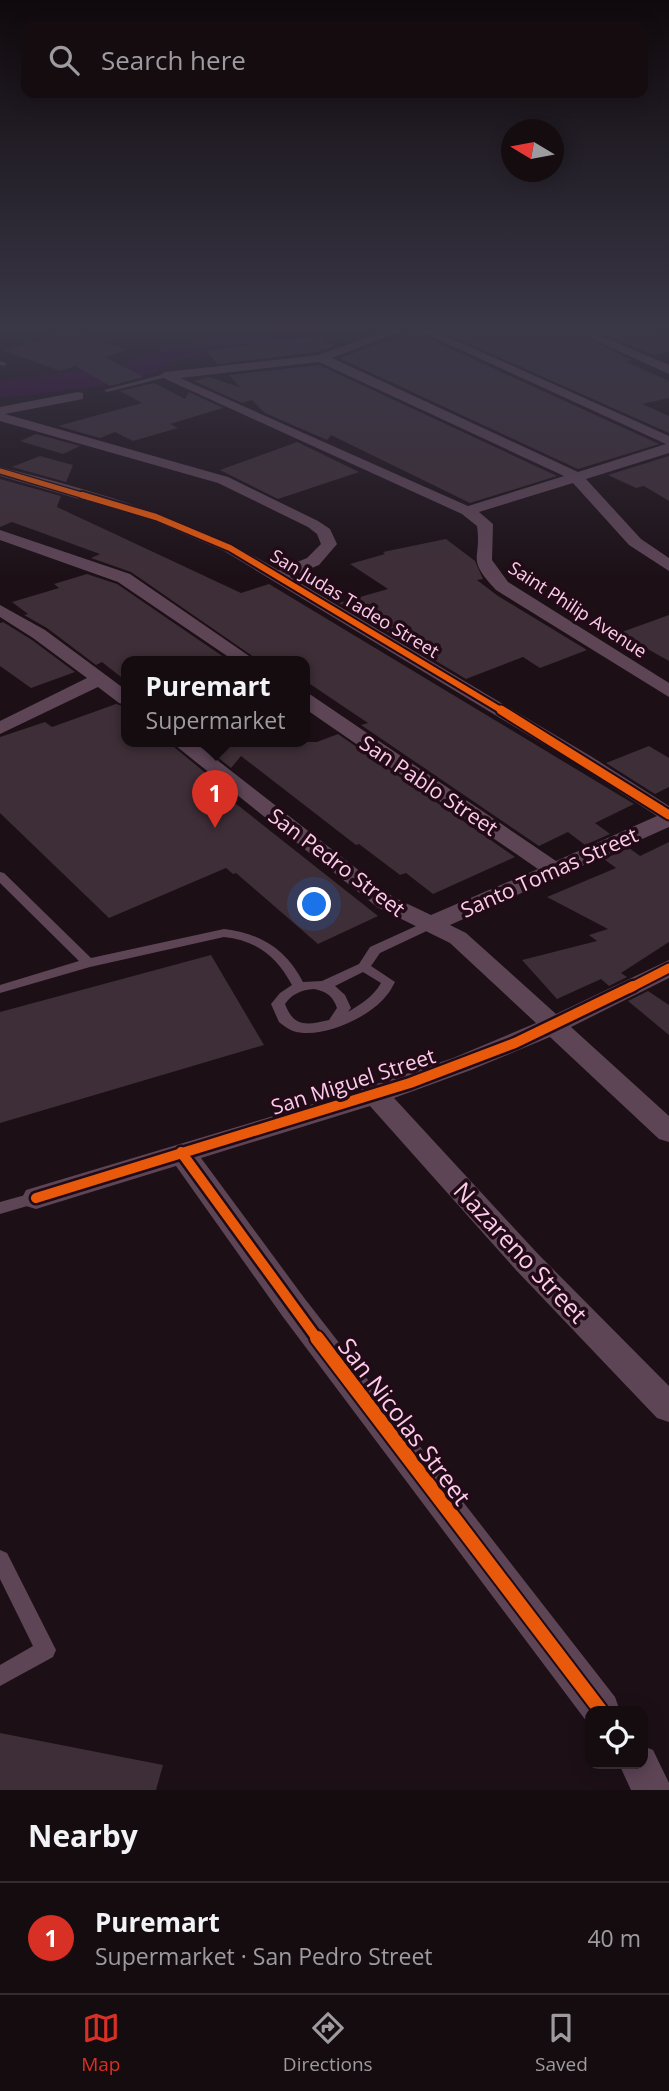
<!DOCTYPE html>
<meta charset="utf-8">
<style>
:root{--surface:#150c10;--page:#1e1519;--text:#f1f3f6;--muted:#9d9b9f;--line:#342c30;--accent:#d93025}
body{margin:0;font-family:"Open Sans",sans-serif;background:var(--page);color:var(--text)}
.controls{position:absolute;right:21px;bottom:21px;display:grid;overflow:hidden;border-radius:14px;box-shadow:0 4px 18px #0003}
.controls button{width:63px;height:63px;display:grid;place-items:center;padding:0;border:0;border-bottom:2px solid var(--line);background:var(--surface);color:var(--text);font:35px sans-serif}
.compass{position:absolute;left:501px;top:119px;width:63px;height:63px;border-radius:50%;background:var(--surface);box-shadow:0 4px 18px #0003;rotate:280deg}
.you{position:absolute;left:315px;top:905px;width:24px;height:24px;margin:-18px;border:5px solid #fff;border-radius:50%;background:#1a73e8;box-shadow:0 0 0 10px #1a73e833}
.badge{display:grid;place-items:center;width:46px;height:46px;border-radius:50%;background:var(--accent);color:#fff;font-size:23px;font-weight:700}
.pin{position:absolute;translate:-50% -58px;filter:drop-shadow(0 2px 4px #0008)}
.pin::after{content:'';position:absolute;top:37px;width:24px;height:21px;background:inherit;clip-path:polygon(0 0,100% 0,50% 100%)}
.popup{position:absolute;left:121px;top:656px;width:189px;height:91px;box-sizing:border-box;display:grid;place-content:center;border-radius:14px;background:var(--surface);filter:drop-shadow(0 2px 5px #0005);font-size:23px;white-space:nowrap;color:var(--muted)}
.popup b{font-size:26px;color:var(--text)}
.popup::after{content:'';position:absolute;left:50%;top:100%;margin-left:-14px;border:14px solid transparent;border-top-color:var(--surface)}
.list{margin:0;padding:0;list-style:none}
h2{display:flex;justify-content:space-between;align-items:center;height:91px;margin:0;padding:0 28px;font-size:30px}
h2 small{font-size:23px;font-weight:400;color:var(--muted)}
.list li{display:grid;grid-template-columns:46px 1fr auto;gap:21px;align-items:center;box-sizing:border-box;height:112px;padding:0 28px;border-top:2px solid var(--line)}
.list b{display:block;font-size:26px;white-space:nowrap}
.list p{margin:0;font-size:23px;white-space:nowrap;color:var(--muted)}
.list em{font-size:23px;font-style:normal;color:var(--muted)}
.icon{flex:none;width:38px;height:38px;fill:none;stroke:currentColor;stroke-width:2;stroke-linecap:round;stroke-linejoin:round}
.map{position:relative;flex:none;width:669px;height:1790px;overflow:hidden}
.search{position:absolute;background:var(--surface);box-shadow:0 4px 18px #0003;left:21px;right:21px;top:21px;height:77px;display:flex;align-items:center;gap:18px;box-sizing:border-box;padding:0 24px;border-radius:14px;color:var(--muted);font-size:26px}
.sheet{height:203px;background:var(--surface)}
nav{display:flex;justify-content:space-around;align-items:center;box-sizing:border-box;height:98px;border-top:2px solid var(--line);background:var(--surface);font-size:19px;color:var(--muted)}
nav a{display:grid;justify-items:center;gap:4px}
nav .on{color:var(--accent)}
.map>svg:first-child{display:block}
</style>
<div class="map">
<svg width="669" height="1790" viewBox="0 0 669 1790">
<rect width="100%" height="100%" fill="#1c1016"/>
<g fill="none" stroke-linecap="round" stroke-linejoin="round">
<!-- river -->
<path fill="#36073b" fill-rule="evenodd" d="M 289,328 L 328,328 L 324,334 L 291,344 L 234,348 L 172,362 L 160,370 L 125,382 L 0,399 L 0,381 L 120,365 L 162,348 L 234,332 Z"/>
</g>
<!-- building -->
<path fill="#3e2e37" d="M 433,328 L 566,328 L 632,360 L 625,361 L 669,381 L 669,398 L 642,404 L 669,416 L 669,433 Z
M 589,328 L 640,328 L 669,340 L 669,352 L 653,355 Z
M 70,331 L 127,350 L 105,357 L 143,377 L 110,386 L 75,366 L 60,371 L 4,351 Z
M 414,332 L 659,444 L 578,469 L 339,358 Z
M 319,336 L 335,346 L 318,352 L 218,364 L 206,351 Z
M 319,365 L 557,476 L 470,503 L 331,435 L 327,440 L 265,413 L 252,400 L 242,403 L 194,381 L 210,377 L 241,388 L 229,375 Z
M 154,383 L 185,399 L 189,392 L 223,408 L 170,424 L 178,428 L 133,441 L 115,432 L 100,438 L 58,426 L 142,403 L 120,391 Z
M 36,434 L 80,446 L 63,454 L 20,441 Z
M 297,442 L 359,472 L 278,499 L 220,470 Z
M 40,456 L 73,465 L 66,482 L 12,467 Z
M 669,456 L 669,501 L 644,486 L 636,488 L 608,475 Z
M 0,479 L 61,496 L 57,507 L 241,593 L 269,584 L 634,804 L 595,823 L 610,834 L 585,845 L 568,832 L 539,846 L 361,725 L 368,723 L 304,680 L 304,662 L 261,662 L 131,572 L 91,558 L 100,554 L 12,522 L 0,527 Z
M 446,539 L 475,561 L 483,579 L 477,580 L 498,596 L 587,650 L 540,668 L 523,657 L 466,679 L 339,603 L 388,589 L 350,564 L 385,554 L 383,552 Z
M 87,574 L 117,584 L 231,662 L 126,662 L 126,681 L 102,662 L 96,665 L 47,628 L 24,615 L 28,614 L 12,602 L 59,588 L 54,584 Z
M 669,615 L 669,661 L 619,633 Z
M 3,622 L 32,640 L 75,672 L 31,688 L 0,666 L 0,623 Z
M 116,704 L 126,707 L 126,742 L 168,742 L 219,784 L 216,788 L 378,916 L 318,944 L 236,873 L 233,874 L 226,868 L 109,918 L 0,813 L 0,737 L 45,722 L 52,727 Z
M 338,734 L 515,857 L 433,894 L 406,873 L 400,875 L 359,844 L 356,845 L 241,756 L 231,768 L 199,742 L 317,742 Z
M 649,746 L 669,758 L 669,787 L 655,794 L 606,763 Z
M 669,842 L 669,942 L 621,973 L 627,977 L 609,986 L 601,979 L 557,999 L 522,960 L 597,941 L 589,935 L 608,929 L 547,897 L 616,868 L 604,859 L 629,848 L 640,856 Z
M 211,955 L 264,1045 L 0,1123 L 0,1012 Z
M 648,991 L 669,1005 L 669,1035 L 628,1001 Z
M 0,1733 L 163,1765 L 156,1790 L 0,1790 Z"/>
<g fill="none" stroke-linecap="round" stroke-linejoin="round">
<!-- service -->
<path fill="#5d4556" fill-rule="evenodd" d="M 0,361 L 6,363 L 7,364 L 4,366 L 0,365 Z
M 165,374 L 168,376 L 167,377 L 107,392 L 104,390 Z
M 0,872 L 4,873 L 91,958 L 224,929 C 260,933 286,949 303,982 L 322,981 L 359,964 L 370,947 L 425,922 L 433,922 L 435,925 L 433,928 L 380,953 L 371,966 L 395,982 C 392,987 390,992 386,996 C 369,1018 320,1040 293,1031 C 288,1029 283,1025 279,1022 L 271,1004 L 280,993 L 292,985 C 277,957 256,940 224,937 L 90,967 L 0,993 L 0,985 L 79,961 L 0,883 ZM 363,972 L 381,983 C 373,997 361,1004 348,1012 L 351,1008 L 345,995 L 335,986 ZM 314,989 C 326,991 333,996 337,1008 L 329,1020 C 307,1025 294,1028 285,1004 C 292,994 301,990 314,989 Z
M 36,1192 L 41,1194 L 44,1198 L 41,1202 L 0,1214 L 0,1202 Z
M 0,1550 L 7,1553 L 56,1650 L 53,1657 L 0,1686 L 0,1665 L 33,1646 L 0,1579 Z"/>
<!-- minor -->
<path fill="#5d4556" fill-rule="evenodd" d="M 392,328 L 408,328 L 332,358 L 578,472 L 666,444 L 413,328 L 428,328 L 669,436 L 669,453 L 586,479 L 641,539 L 669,558 L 669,571 L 629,545 L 573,483 L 479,512 L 493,524 L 492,560 L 508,582 L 669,683 L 669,697 L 496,590 C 465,557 482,561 477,526 L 462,514 L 159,376 L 165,372 L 319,355 ZM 319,362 L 564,476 L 468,506 L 180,378 Z
M 568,328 L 583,328 L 669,365 L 669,374 Z
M 78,392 L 83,393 L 83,399 L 5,414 L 228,477 L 318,521 L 330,529 L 337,544 L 319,565 L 290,577 L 592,757 L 669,806 L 669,827 L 450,925 L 466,933 L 556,1014 L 669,960 L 669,978 L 571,1027 L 669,1116 L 669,1142 L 659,1139 L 550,1037 L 471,1070 L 394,1098 L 538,1254 L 669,1386 L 669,1422 L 657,1418 L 516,1270 L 370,1106 L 201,1158 L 305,1299 L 615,1697 L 620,1711 L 590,1711 L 590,1726 L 283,1317 L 176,1166 L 36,1209 L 26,1206 L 22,1198 L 26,1190 L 347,1094 L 453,1058 L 536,1023 L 450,943 L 377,907 L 171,742 L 194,742 L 393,897 L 431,915 L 538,869 L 304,708 L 304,693 L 311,695 L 556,861 L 657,816 L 578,765 L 224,551 L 151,520 L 0,476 L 0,467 C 96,491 193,519 278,570 L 307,558 L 321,544 L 317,534 L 308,527 L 218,483 L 0,421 L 0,407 Z
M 0,530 L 130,574 L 258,662 L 236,662 L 118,582 L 0,540 Z
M 0,605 L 45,630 L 126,690 L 126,705 L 119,703 L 98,687 L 0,734 L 0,721 L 87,678 L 33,638 L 0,617 Z
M 643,1746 L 653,1750 L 669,1783 L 669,1790 L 631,1790 L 619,1764 L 643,1764 Z"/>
<defs>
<path id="cycleway-far4" d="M 0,471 L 88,497"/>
<path id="cycleway-far3" d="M 82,495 L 156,517 L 230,548 L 504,712"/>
<path id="cycleway-far2" d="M 501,710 L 669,815
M 630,988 L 669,968"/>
<path id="cycleway-far1" d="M 181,1152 L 318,1340
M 36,1198 L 410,1083 L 515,1043 L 633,986"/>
<path id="cycleway" d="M 317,1338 L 601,1711"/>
</defs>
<!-- cycleway-far4 casing -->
<use href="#cycleway-far4" stroke="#210b17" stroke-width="8"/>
<!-- cycleway-far3 casing -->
<use href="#cycleway-far3" stroke="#210b17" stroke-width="10"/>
<!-- cycleway-far2 casing -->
<use href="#cycleway-far2" stroke="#210b17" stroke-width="13"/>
<!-- cycleway-far1 casing -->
<use href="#cycleway-far1" stroke="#210b17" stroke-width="15"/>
<!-- cycleway casing -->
<use href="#cycleway" stroke="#210b17" stroke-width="18"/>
<!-- cycleway-far4 -->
<use href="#cycleway-far4" stroke="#e8590c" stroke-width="5"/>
<!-- cycleway-far3 -->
<use href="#cycleway-far3" stroke="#e8590c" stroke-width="6"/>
<!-- cycleway-far2 -->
<use href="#cycleway-far2" stroke="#e8590c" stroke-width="9"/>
<!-- cycleway-far1 -->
<use href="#cycleway-far1" stroke="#e8590c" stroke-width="10"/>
<!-- cycleway -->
<use href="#cycleway" stroke="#e8590c" stroke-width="14"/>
</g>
<!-- sky -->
<linearGradient id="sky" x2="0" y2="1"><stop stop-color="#0f090c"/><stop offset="0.57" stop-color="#3a3747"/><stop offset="1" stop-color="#3a3747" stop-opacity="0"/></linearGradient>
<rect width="669" height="578" fill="url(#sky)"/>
<g text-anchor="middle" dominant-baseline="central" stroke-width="7" stroke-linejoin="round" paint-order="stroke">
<!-- far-street labels -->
<g font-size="18" fill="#ffcbeb" stroke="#210b17">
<text transform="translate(355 603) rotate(31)">San Judas Tadeo Street</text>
<text transform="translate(578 609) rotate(33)">Saint Philip Avenue</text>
</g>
<!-- street labels -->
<g font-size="21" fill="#ffcbeb" stroke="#210b17">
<text transform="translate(429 785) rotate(34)">San Pablo Street</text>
<text transform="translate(337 862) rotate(37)">San Pedro Street</text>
<text transform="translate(549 872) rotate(-24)">Santo Tomas Street</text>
<text transform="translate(353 1081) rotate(-18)">San Miguel Street</text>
</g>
<!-- near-street labels -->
<g font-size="24" fill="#ffcbeb" stroke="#210b17">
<text transform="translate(521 1252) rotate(47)">Nazareno Street</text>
<text transform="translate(405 1421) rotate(53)">San Nicolas Street</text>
</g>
</g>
</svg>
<div class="controls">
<button><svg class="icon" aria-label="locate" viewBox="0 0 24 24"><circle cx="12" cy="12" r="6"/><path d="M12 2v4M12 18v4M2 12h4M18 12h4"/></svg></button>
</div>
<svg class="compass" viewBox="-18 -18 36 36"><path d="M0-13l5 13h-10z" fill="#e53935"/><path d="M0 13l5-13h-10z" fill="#9d9b9f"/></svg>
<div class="you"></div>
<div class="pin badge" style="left:215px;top:828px">1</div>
<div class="popup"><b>Puremart</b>Supermarket</div>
<div class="search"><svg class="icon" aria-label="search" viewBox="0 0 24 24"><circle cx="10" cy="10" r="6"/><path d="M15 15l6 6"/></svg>Search here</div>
</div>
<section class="sheet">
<h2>Nearby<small></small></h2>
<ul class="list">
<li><span class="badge">1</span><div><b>Puremart</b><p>Supermarket · San Pedro Street</p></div><em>40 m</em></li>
</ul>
</section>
<nav>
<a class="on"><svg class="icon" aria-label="map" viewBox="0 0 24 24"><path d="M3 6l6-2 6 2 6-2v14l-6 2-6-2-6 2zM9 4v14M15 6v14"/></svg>Map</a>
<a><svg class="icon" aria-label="directions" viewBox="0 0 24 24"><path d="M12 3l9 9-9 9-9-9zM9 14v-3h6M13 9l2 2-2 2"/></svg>Directions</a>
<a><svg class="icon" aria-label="saved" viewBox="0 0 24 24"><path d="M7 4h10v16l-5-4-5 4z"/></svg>Saved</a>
</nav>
